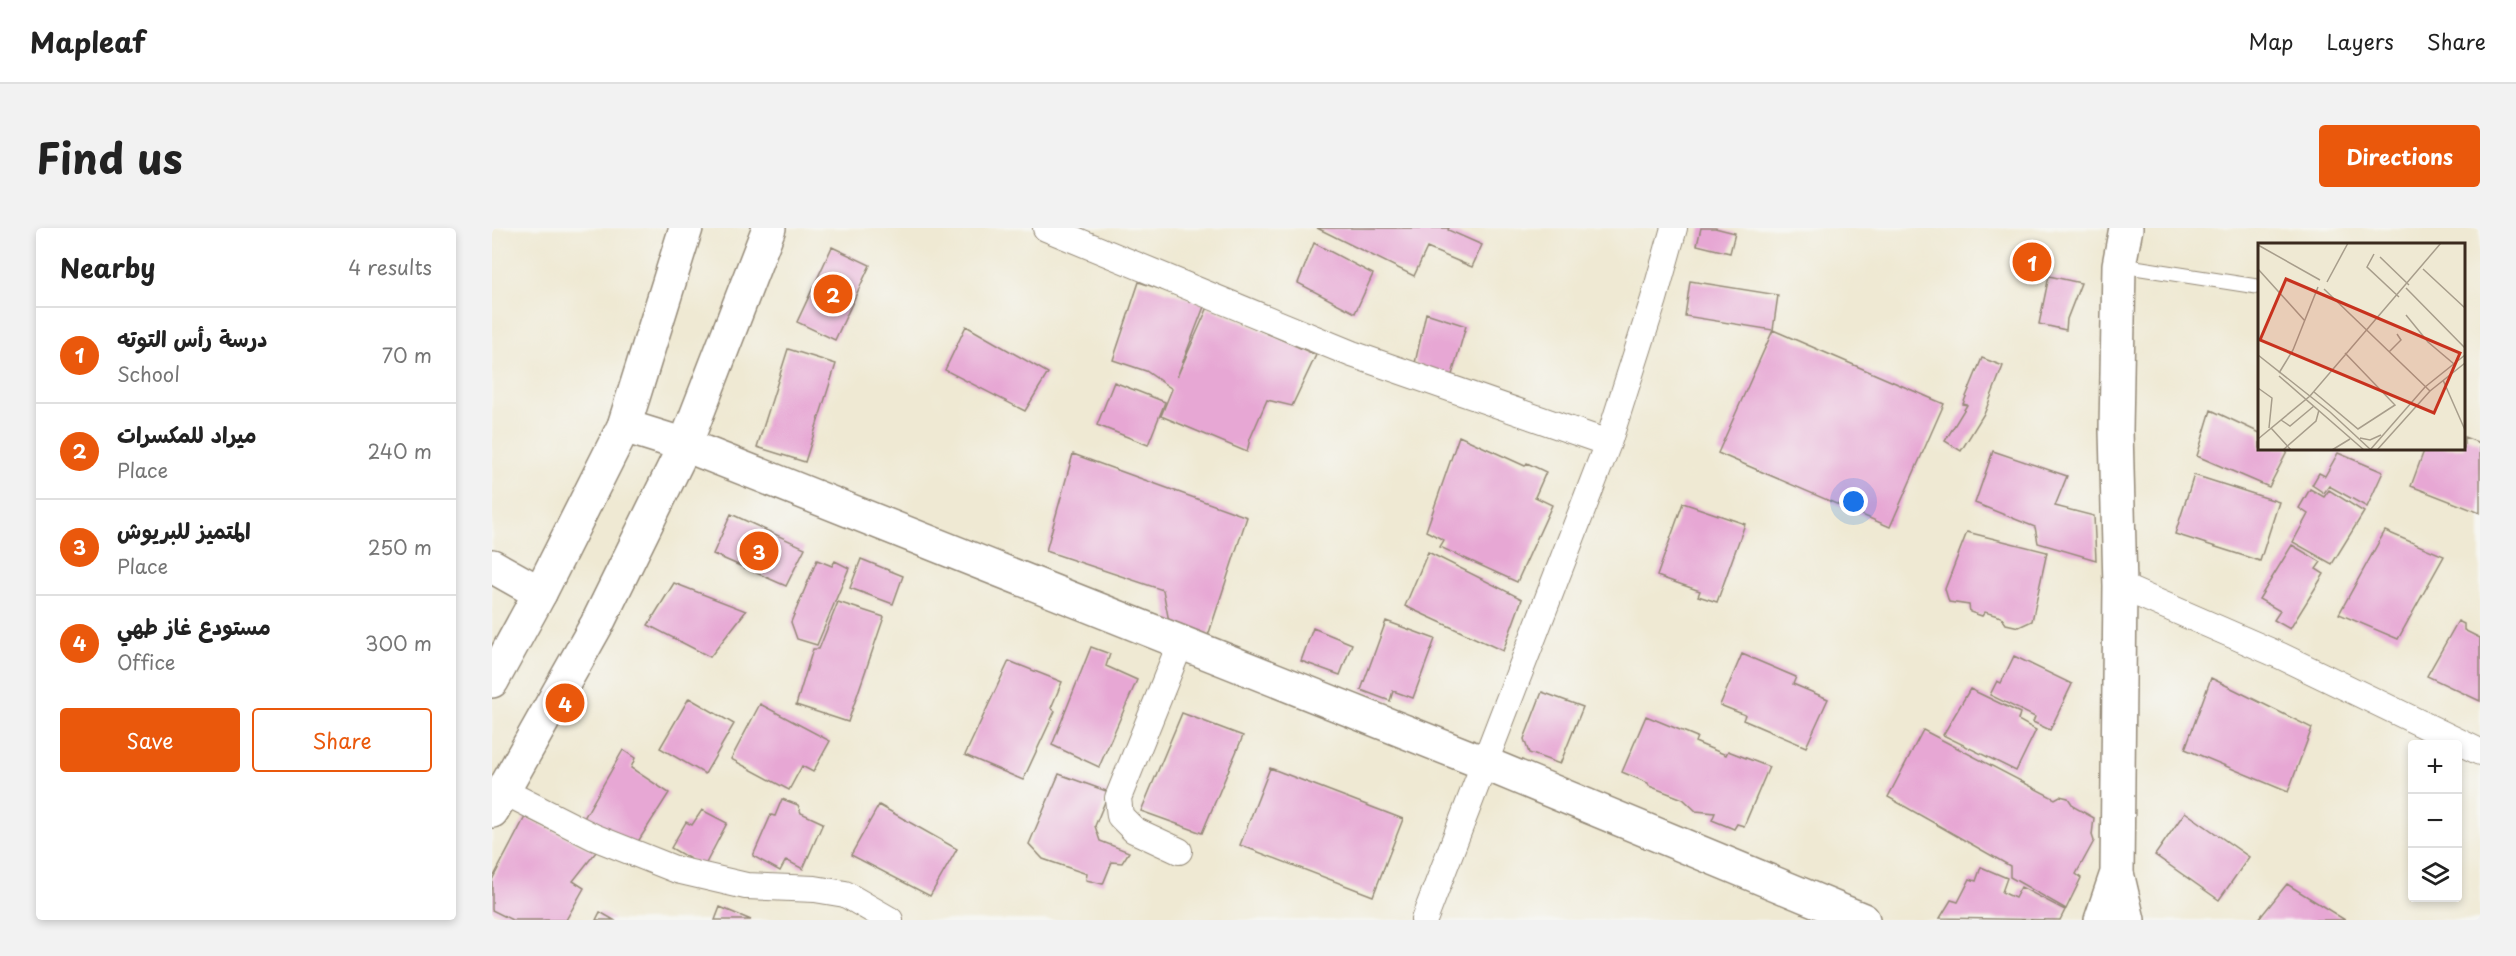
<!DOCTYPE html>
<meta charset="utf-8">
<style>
:root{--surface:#fff;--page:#f2f2f2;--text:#222;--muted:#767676;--line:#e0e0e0;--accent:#ea580c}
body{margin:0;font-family:"Playpen Sans","Playpen Sans Arabic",sans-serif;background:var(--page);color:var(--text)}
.controls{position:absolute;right:18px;bottom:18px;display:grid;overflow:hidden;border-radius:6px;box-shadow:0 3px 9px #0003}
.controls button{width:54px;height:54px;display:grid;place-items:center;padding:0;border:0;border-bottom:2px solid var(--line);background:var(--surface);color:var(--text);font:30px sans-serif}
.you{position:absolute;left:1362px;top:274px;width:21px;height:21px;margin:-15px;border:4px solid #fff;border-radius:50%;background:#1a73e8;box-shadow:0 0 0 9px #1a73e833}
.badge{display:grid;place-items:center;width:39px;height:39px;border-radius:50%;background:var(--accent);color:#fff;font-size:20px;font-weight:700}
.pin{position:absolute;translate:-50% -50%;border:3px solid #fff;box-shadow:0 2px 6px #0006}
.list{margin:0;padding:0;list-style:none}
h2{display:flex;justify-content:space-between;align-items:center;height:78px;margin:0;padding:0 24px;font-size:26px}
h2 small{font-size:20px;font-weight:400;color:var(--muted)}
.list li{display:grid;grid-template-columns:39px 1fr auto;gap:18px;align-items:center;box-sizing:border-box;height:96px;padding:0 24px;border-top:2px solid var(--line)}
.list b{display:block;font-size:22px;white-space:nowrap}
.list p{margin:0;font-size:20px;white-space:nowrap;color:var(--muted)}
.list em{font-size:20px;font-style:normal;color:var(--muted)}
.actions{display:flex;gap:12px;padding:18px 24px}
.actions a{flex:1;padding:14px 0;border:2px solid var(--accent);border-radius:6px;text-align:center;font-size:21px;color:var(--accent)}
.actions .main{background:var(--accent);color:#fff}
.icon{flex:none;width:33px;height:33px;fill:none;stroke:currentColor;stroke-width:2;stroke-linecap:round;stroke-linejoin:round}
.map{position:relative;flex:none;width:1988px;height:692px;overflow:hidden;border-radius:6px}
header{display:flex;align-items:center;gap:36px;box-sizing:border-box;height:84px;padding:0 30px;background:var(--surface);border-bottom:2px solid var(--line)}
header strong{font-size:28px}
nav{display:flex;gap:33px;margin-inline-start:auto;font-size:21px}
.intro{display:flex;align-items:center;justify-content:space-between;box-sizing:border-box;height:144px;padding:0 36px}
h1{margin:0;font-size:42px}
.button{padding:15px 27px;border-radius:6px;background:var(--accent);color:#fff;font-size:21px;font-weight:700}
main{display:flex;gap:36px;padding:0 36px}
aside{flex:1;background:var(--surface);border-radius:6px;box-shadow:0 3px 9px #0003}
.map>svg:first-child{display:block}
</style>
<header>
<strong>Mapleaf</strong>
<nav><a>Map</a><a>Layers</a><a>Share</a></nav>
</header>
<div class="intro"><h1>Find us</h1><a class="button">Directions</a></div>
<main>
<aside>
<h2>Nearby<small>4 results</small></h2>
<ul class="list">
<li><span class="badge">1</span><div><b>درسة رأس التوته</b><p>School</p></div><em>70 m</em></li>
<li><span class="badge">2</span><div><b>ميراد للمكسرات</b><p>Place</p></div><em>240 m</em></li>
<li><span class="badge">3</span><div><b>المتميز للبريوش</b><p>Place</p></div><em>250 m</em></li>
<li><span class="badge">4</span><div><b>مستودع غاز طهي</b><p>Office</p></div><em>300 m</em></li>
</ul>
<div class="actions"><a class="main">Save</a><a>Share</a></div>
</aside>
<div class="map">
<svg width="1988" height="692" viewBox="0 0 1988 692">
<rect width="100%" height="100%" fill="#f6f6f2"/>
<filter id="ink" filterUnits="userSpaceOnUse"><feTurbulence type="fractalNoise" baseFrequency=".0167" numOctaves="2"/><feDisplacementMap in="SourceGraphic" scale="12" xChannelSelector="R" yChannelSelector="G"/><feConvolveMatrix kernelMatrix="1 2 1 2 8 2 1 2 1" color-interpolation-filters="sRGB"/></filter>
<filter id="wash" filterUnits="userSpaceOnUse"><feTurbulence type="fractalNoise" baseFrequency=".008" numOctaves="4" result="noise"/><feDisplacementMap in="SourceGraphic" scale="24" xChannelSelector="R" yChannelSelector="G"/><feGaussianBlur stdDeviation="1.35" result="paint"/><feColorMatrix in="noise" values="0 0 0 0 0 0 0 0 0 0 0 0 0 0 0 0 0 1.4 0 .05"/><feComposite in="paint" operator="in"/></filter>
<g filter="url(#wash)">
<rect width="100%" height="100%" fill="#efe9d3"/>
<g id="blocks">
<!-- building -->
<path fill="#e7a7d4" d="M 825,0 L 957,0 L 956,2 L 990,17 L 980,39 L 935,20 L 922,48 Z
M 1209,0 L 1223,0 L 1243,5 L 1238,25 L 1205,17 Z
M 822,15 L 881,46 L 863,85 L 806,55 Z
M 340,19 L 378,37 L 343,112 L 305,94 Z
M 1557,48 L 1589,55 L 1575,91 L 1574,102 L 1547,96 Z
M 1198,53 L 1286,67 L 1281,102 L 1452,176 L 1398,299 L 1226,225 L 1281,102 L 1193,88 Z
M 647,54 L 713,76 L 685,149 L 716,79 L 824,127 L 800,178 L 775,172 L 758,211 L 755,224 L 669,188 L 680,161 L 654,143 L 621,132 Z
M 934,85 L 974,98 L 958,154 L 923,135 Z
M 474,98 L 556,145 L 533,183 L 453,142 Z
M 296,121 L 344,136 L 313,234 L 265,219 Z
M 1490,130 L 1511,138 L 1493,184 L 1469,223 L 1453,213 L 1475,177 L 1471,176 Z
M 622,154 L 673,174 L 656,217 L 605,197 Z
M 1719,182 L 1768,205 L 1768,220 L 1797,220 L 1777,259 L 1705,228 Z
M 967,208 L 1033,238 L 1035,235 L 1054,244 L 1043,269 L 1060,277 L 1025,354 L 948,319 L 952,312 L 934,303 Z
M 1972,209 L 1988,215 L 1988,285 L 1919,258 L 1933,220 L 1972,220 Z
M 1501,223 L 1575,248 L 1563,278 L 1602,288 L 1604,332 L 1546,315 L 1543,299 L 1483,275 Z
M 1846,225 L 1891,244 L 1875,279 L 1837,258 L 1832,265 L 1820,257 L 1827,245 L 1833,248 Z
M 581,226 L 755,289 L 716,408 L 678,399 L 671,362 L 554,323 Z
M 1702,247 L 1787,274 L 1768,333 L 1683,306 Z
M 1818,261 L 1832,269 L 1837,262 L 1872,284 L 1840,336 L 1801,314 L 1816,286 L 1807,280 Z
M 1191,275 L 1253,296 L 1225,374 L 1206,368 L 1208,363 L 1165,348 Z
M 239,286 L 313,320 L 294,358 L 221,326 Z
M 1893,303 L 1952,328 L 1906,411 L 1847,386 Z
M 1475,304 L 1555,324 L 1540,393 L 1527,399 L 1514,396 L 1509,389 L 1493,384 L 1490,388 L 1478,384 L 1477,377 L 1457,374 L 1453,361 Z
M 1800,317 L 1829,334 L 1824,341 L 1832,346 L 1798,401 L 1782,392 L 1788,383 L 1767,371 Z
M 936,324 L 1030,371 L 1011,423 L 913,378 Z
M 369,331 L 411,348 L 401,376 L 358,360 Z
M 325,332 L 340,338 L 343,333 L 357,340 L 325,417 L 305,411 L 299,394 Z
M 182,355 L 254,383 L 218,429 L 156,397 Z
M 346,374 L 392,389 L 356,494 L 304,477 L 321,421 L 327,421 Z
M 894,393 L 943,411 L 921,470 L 901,463 L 898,473 L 869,462 Z
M 1966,393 L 1972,396 L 1972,402 L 1988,410 L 1988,473 L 1935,448 Z
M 821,400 L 860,416 L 848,447 L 809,433 Z
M 599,419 L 618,426 L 614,438 L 645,452 L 607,539 L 560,517 Z
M 1250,426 L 1304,449 L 1301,456 L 1336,471 L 1314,519 L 1251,492 L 1253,487 L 1228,477 Z
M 1522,428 L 1580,456 L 1558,502 L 1541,494 L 1543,489 L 1498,467 L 1505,453 L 1509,455 Z
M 517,433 L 570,454 L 559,480 L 563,483 L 531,552 L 473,527 Z
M 1719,450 L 1820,500 L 1796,564 L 1693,521 Z
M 1478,461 L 1528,485 L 1526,492 L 1544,502 L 1524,543 L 1451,507 Z
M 1050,464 L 1091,479 L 1068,536 L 1037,525 L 1032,511 Z
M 197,470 L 242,496 L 213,546 L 168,520 Z
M 268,476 L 338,513 L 321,544 L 310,538 L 297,562 L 239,531 Z
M 690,485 L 751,508 L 710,605 L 649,583 Z
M 1154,488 L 1205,509 L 1203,514 L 1234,527 L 1236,523 L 1277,539 L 1252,598 L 1245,596 L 1242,601 L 1220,592 L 1223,585 L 1204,583 L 1191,571 L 1157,558 L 1156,555 L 1130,544 Z
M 1431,502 L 1563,571 L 1568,568 L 1576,570 L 1582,579 L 1602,590 L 1600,607 L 1602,613 L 1584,646 L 1589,650 L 1574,681 L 1518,649 L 1518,638 L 1396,569 Z
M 131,522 L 143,530 L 139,540 L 177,565 L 142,620 L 91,592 Z
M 778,540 L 911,591 L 881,668 L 748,617 Z
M 567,546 L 617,564 L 603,598 L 608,613 L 637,624 L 630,635 L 620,634 L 611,656 L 594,652 L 595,646 L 551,631 L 537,616 Z
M 290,571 L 306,577 L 309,585 L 331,595 L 311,641 L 294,632 L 288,643 L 261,628 L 279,587 L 283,588 Z
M 387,577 L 465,621 L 438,668 L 359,627 Z
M 210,582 L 235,595 L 212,639 L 179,620 L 194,594 L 200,597 Z
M 1693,584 L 1757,629 L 1727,672 L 1663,627 Z
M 33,589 L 104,624 L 81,653 L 92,660 L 74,692 L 20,692 L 0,682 L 0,652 Z
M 1489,639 L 1515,650 L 1510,664 L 1523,670 L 1529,659 L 1573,682 L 1568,692 L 1448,690 L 1459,672 L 1466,674 L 1478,651 L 1484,653 Z
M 1795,656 L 1853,692 L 1766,692 Z
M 228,679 L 259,692 L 223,692 Z
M 108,684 L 122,692 L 104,692 Z"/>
</g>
</g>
<g filter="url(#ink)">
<use href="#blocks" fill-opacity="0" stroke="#958a78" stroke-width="1.5"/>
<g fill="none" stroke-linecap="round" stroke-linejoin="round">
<defs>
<path id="lane" d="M 1627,37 L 1768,59"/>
<path id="street" d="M 554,0 L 860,126 L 1116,215
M 1628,358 L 1789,428 L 1988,524
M 11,563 L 102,609 L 185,642 L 254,658 L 323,661 L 353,666 L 398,692
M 687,623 L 642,602 L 628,588 L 626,570 L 689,414
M 932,692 L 1116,215 L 1162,71 L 1182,0"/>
<path id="secondary" d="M 1634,0 L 1627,37 L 1624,202 L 1628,358 L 1625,645 L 1636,692
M 132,198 L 193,217 L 992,535 L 1371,692
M 0,338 L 48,365
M 1609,692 L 1625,645"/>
<path id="primary" d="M 0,453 L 48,365 L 132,198 L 194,0
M 0,583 L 105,396 L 193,217 L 277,0"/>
</defs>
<!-- lane casing -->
<use href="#lane" stroke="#958a78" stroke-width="16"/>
<!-- street casing -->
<use href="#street" stroke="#958a78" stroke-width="28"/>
<!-- secondary casing -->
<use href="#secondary" stroke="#958a78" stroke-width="36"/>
<!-- primary casing -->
<use href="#primary" stroke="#958a78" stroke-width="36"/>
<!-- lane -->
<use href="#lane" stroke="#fff" stroke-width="14"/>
<!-- street -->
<use href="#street" stroke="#fff" stroke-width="26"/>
<!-- secondary -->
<use href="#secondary" stroke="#fff" stroke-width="33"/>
<!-- primary -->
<use href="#primary" stroke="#fff" stroke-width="33"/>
</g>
</g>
<!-- overview -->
<g transform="translate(1766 15)">
<rect width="207" height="207" fill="#efe9d3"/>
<path fill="none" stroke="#a79d8b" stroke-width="1.5" d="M 0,2 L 62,37M 116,11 L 109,24 L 141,54M 122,14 L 151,42M 0,26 L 47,78M 165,26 L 207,65M 69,39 L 90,0M 148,45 L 207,105M 66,46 L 172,148M 148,72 L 170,99 L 196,121M 131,109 L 143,97 L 139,91M 0,112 L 72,169 L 113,207M 21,130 L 35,107 L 60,44M 21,133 L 106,207M 185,137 L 207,187M 0,145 L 14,155 L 11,185M 56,149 L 100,186 L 137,162 L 87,110M 23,177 L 32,183 L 56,163M 13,185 L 33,207M 102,195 L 112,197 L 123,192M 0,196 L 52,153 L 183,0M 25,207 L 58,178 L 61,167M 74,207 L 92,196M 112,207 L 167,144 L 207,112M 119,207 L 172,148 L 207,120"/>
<path fill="#c8321e" fill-opacity="0.15" stroke="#c8321e" stroke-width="3" d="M 28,36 L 202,110 L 176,170 L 2,97 Z"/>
<rect width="207" height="207" fill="none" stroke="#3b2a1e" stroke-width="3"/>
</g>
</svg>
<div class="controls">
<button>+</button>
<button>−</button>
<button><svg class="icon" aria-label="layers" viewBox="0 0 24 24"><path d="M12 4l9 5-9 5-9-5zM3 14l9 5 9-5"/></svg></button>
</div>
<div class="you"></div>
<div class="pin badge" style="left:1540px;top:34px">1</div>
<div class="pin badge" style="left:341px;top:66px">2</div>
<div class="pin badge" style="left:267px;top:323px">3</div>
<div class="pin badge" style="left:73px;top:475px">4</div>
</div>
</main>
